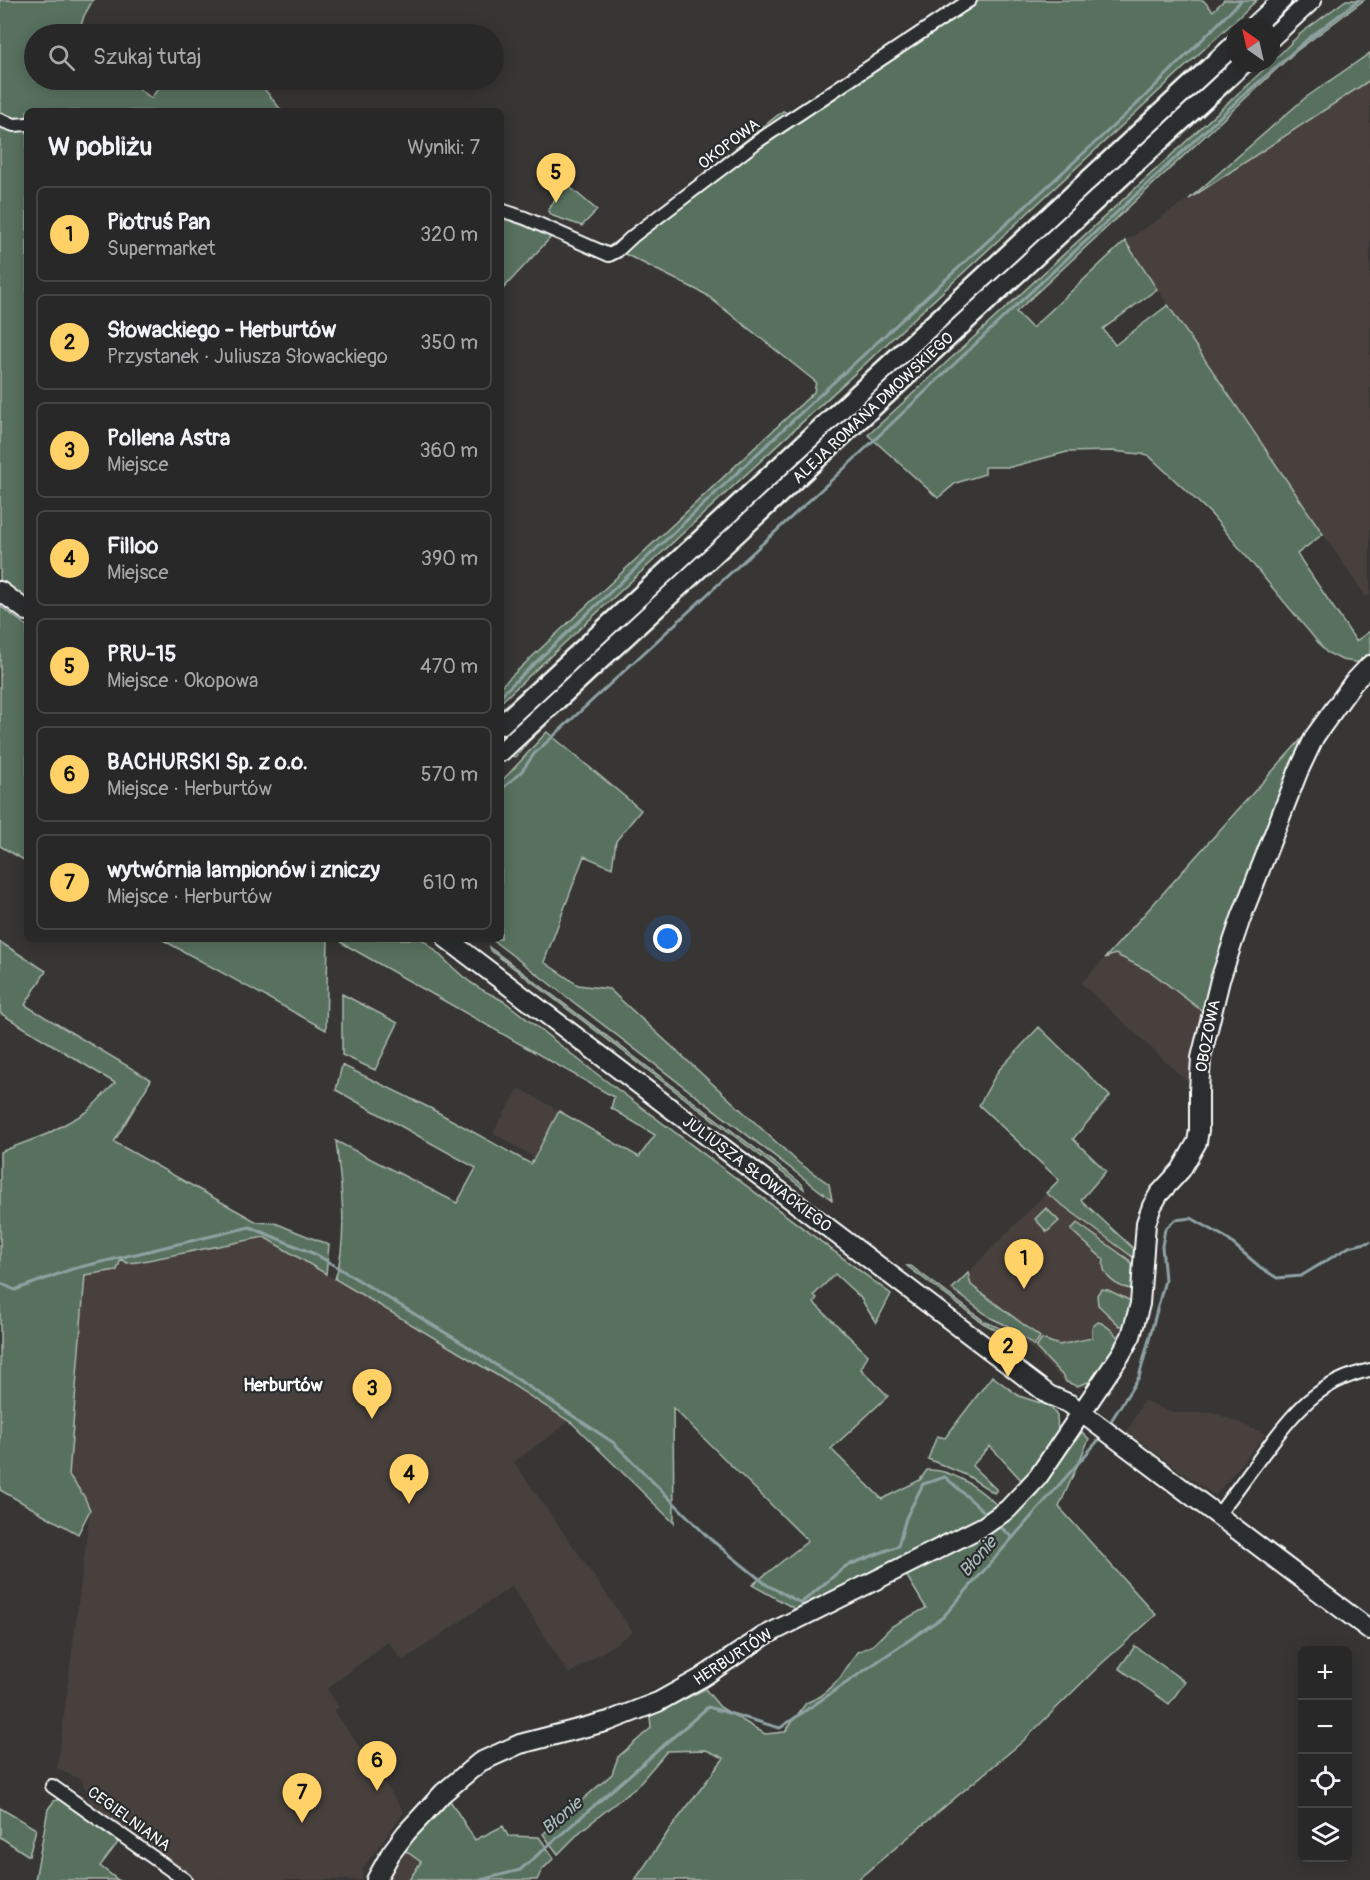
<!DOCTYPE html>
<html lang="pl">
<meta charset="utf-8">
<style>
:root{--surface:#292828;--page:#313030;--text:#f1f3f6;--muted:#a5a6a8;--line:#454445;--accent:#ffd166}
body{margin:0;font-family:Pangolin,sans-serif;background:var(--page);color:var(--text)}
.controls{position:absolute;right:18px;bottom:18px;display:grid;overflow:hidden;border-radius:9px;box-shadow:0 3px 15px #0003}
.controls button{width:54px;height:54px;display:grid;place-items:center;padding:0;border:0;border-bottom:2px solid var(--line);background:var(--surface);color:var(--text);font:30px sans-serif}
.compass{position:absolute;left:1226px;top:18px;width:54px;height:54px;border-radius:50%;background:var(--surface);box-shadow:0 3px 15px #0003;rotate:326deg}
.you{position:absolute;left:668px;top:939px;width:21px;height:21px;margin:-15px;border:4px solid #fff;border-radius:50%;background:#1a73e8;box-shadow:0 0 0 9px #1a73e833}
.badge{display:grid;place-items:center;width:39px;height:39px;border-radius:50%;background:var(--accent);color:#111;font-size:20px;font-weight:700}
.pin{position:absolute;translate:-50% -50px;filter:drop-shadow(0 2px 3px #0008)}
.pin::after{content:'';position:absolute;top:32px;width:21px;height:18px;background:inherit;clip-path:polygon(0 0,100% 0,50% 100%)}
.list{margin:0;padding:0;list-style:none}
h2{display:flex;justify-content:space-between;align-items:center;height:78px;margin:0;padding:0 24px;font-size:26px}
h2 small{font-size:20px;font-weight:400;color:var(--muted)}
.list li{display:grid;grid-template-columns:39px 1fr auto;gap:18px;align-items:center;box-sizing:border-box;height:96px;margin:0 12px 12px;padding:0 12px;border:2px solid var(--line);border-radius:9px}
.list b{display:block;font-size:22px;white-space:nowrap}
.list p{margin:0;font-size:20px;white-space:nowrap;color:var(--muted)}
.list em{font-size:20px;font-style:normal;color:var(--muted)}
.icon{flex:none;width:33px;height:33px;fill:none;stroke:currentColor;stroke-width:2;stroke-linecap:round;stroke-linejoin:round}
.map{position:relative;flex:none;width:1370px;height:1880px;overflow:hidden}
.search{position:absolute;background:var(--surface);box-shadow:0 3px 15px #0003;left:24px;top:24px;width:480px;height:66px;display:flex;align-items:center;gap:15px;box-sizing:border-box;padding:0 21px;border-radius:33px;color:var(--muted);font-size:22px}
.panel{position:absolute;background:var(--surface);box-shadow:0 3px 15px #0003;left:24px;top:108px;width:480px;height:834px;border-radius:9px}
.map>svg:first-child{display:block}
</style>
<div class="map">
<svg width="1370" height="1880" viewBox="0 0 1370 1880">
<rect width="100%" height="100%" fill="#373635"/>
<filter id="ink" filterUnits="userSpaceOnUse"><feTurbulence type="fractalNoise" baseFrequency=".0167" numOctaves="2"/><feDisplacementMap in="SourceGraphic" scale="12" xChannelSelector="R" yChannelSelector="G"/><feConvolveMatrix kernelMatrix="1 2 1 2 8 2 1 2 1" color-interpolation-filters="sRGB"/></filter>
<g filter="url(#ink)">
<!-- built -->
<path fill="#46413e" d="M 1370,80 L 1370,595 L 1366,597 L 1125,241 Z
M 1115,954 L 1151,972 L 1205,1013 L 1191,1085 L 1081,983 L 1105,958 Z
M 519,1088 L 559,1111 L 534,1157 L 493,1133 Z
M 1046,1193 L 1144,1266 L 1137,1319 L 1090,1384 L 1079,1388 L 1065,1383 L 1031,1348 L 950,1291 Z
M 264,1237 L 500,1377 L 569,1422 L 514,1462 L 633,1632 L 569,1674 L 512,1586 L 403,1661 L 388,1642 L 327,1689 L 339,1707 L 334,1710 L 404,1812 L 363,1868 L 362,1880 L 194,1880 L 90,1804 L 82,1780 L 57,1769 L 90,1510 L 84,1496 L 69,1475 L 84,1275 L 117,1270 L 121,1259 L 127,1263 L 136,1263 Z
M 1144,1400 L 1165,1410 L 1179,1413 L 1215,1413 L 1266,1434 L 1215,1496 L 1127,1432 Z
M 403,1849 L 422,1862 L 409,1880 L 385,1880 Z"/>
<!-- green -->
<path fill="#59715e" stroke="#acb8ae" stroke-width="1.5" d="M 0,0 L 93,0 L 84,16 L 79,32 L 80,34 L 34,34 L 34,80 L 128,80 L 151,98 L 165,80 L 257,80 L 282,111 L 27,111 L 27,119 L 15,121 L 0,114 Z
M 959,0 L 612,251 L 559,228 L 608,247 L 662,207 L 783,111 L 787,113 Z
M 976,0 L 1203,0 L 1213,11 L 1224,0 L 1257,0 L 501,702 L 501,686 L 814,392 L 816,382 L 705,294 L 625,254 L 628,245 L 750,152 Z
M 1346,0 L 1364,0 L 1295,52 L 1016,312 L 1032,328 L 1125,241 L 1157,289 L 1103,329 L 1115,345 L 1168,305 L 1323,534 L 1297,554 L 1356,641 L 1370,631 L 1370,657 L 1361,663 L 1342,660 L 1326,652 L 1211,514 L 1148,455 L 1113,451 L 1067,452 L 1011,467 L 985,467 L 985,474 L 956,483 L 938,498 L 868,435 L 1271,63 L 1300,34 Z
M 1235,29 L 1235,35 L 501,716 L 501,710 Z
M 1235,52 L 1235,63 L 501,744 L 501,734 Z
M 1370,53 L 1370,80 L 1189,199 L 1305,98 Z
M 1253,63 L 1260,63 L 528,742 L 516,757 L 512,756 L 524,740 Z
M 0,124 L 27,130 L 27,603 L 0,582 Z
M 565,183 L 597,210 L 582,226 L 553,216 L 548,211 Z
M 501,217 L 552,236 L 501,291 Z
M 0,606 L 27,626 L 27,862 L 0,846 Z
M 547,732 L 641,810 L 616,841 L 612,868 L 584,856 L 544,962 L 578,985 L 609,989 L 799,1163 L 829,1184 L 832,1200 L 491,939 L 501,939 L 501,781 C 518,766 531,748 547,732 Z
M 1304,736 L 1308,737 L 1205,1013 L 1151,972 L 1115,954 L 1105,958 Z
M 161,939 L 328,939 L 326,1030 Z
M 342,939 L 422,939 C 441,954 455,973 476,986 C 486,993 499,997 509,1005 L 593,1071 L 891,1294 L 876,1323 L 860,1297 L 835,1274 L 814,1295 L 817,1298 L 814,1303 L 868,1355 L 861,1369 L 888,1396 L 831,1449 L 882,1499 L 920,1480 L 927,1470 C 954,1469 980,1489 999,1507 L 946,1537 L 795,1609 L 752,1585 L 808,1541 L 673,1408 L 674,1523 L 572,1423 L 500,1377 L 335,1279 C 349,1237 341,1184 336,1141 L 457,1203 L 476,1168 L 336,1090 L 342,1065 L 430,1108 L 531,1164 L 559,1111 L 639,1157 L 655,1135 L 611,1108 L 614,1097 L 342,943 Z
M 0,942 L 46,971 L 25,1005 L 151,1080 L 114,1142 L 257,1222 L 275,1223 L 329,1245 L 326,1274 L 264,1237 L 138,1262 L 127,1263 L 121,1259 L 117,1270 L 85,1275 L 69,1475 L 84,1496 L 90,1510 L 78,1534 L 0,1490 L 0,1152 L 47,1134 L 87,1112 L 115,1083 L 0,1013 Z
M 489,947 L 802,1184 L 804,1189 L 490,950 Z
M 342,994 L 398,1023 L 375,1070 L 342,1055 Z
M 1039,1027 L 1110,1096 L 1073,1139 L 1106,1171 L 1081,1200 L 1135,1250 L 1134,1258 L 1046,1193 L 1059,1180 L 979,1105 L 998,1071 Z
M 1046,1208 L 1059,1221 L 1047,1232 L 1035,1219 Z
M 1077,1223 L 1129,1260 L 1137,1272 L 1133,1289 C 1118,1288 1100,1276 1104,1260 L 1071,1230 Z
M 907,1266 L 911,1266 L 984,1321 L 1004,1330 L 1002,1333 L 983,1323 Z
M 968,1273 L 971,1285 L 1040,1337 L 1034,1346 L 1010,1327 L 991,1318 L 952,1289 Z
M 1101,1289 L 1108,1290 L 1133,1302 L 1127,1325 L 1120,1326 L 1098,1305 L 1097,1295 Z
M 1098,1322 C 1106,1324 1117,1334 1120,1342 L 1091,1381 L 1077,1386 L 1066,1382 L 1064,1377 L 1036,1348 L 1042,1339 L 1059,1345 L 1092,1338 L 1092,1327 Z
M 992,1376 L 1019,1396 L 1050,1406 L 1057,1416 L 1058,1434 L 1023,1482 L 990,1446 L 972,1466 L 997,1490 L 994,1493 L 968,1476 L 928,1459 L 937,1436 L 945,1438 Z
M 1082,1432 L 1089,1439 L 1059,1507 L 1156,1615 L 1100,1665 L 1022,1742 L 857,1880 L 635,1880 L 668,1832 L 724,1758 L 706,1750 L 667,1751 L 637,1786 L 582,1830 L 558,1854 L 543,1834 L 612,1774 L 618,1757 L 651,1728 L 650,1716 L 705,1689 L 720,1707 L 765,1734 L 785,1732 L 806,1703 L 821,1696 L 840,1678 L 857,1652 L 873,1645 L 892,1626 L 926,1608 L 905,1573 L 997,1528 L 1036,1495 Z
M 1135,1646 L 1185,1682 L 1169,1704 L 1119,1668 Z
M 62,1798 L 120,1840 L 100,1866 L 118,1880 L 35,1880 L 48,1809 L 54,1801 Z
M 449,1799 L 475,1840 L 503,1826 L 508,1836 L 539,1837 L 554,1858 L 542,1870 L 537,1880 L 409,1880 L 421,1862 L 403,1849 Z
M 0,1808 L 36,1829 L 29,1856 L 0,1837 Z"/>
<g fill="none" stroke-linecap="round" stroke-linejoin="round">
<!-- stream -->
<path stroke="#8fa2a3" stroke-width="3" d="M 501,695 L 823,392 L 1134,107 L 1242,0
M 501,790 L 522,771 L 534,754 L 849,464 L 1007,314 L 1236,102 L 1308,39 L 1359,0
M 0,1283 L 15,1290 L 72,1269 L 250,1227 L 317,1255 L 464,1344 L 614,1443 L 709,1538 L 767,1585 L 801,1603 L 846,1566 L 898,1546 L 906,1518 L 923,1484 L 945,1477 L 989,1516
M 1109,1424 L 1139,1377 L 1165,1280 L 1162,1246 L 1165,1229 L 1175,1220 L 1191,1218 L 1225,1237 L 1260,1267 L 1277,1278 L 1301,1276 L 1349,1247 L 1370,1242
M 998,1525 L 1013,1538
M 480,1880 L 520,1870 L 708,1707 L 780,1728 L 943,1617 L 1103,1435"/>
<defs>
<path id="street" d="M 0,120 L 14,125 L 27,124
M 501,210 L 525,218 L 609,255 L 617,251 L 633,236 L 758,141 L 970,0
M 1218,1515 C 1233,1495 1248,1474 1263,1454 C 1292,1414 1318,1381 1370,1370
M 52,1786 L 185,1880"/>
<path id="secondary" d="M 1253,27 L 1282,0
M 1271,38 L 1312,0
M 0,591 L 27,611
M 501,725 L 1235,44
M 501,752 L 1244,63
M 447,939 L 1049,1395 L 1070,1404 L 1370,1630
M 376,1880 L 391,1853 L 406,1833 L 443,1793 L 480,1762 L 520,1744 L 609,1721 L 658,1702 L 701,1678 L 764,1636 L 984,1526 L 1008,1509 L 1038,1477 L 1121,1354 L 1131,1336 L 1140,1304 L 1146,1223 L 1152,1206 L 1159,1194 L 1181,1170 L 1197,1142 L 1199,1130 L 1199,1091 L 1201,1058 L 1220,980 L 1241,918 L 1298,772 L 1315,736 L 1353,683 L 1370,665"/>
</defs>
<!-- street casing -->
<use href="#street" stroke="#fff" stroke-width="16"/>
<!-- secondary casing -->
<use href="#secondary" stroke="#fff" stroke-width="22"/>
<!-- street -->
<use href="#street" stroke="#2a2d2e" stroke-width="12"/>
<!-- secondary -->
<use href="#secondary" stroke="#2a2d2e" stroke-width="18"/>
</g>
</g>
<g text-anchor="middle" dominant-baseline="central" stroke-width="4.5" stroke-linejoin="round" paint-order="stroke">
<!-- street labels -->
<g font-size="16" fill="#fff" stroke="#2a2d2e">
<text transform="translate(729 144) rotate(-37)">OKOPOWA</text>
<text transform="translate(873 408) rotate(-43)">ALEJA ROMANA DMOWSKIEGO</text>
<text transform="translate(1208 1036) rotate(-79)">OBOZOWA</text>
<text transform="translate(757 1174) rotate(37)">JULIUSZA SŁOWACKIEGO</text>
<text transform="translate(733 1657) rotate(-33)">HERBURTÓW</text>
<text transform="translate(129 1819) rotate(36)">CEGIELNIANA</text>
</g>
<!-- neighbourhood labels -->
<g font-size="18" font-weight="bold" fill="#fff" stroke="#2a2d2e">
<text x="283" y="1385">Herburtów</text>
</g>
<!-- water labels -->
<g font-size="18" font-style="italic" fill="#abb9ba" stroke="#2a2d2e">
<text transform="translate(978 1557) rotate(-49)">Błonie</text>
<text transform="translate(562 1816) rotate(-41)">Błonie</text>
</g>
</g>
</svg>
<div class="controls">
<button>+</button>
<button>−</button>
<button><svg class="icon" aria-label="locate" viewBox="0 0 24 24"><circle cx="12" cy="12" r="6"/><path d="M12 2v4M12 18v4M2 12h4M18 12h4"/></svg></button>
<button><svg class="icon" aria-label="layers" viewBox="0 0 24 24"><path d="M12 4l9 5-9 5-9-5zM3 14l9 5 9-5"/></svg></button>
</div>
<svg class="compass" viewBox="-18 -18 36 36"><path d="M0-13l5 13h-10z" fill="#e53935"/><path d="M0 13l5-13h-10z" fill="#a5a6a8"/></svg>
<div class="you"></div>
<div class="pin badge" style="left:1024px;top:1289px">1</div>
<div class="pin badge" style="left:1008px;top:1377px">2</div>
<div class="pin badge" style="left:372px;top:1419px">3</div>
<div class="pin badge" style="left:409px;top:1504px">4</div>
<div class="pin badge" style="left:556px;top:203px">5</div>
<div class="pin badge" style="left:377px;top:1791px">6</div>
<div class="pin badge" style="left:302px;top:1823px">7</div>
<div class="search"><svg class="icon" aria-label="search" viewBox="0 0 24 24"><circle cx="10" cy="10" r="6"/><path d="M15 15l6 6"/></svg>Szukaj tutaj</div>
<section class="panel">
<h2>W pobliżu<small>Wyniki: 7</small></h2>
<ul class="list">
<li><span class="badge">1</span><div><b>Piotruś Pan</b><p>Supermarket</p></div><em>320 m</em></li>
<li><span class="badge">2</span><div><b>Słowackiego - Herburtów</b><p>Przystanek · Juliusza Słowackiego</p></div><em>350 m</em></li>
<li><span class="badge">3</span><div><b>Pollena Astra</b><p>Miejsce</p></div><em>360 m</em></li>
<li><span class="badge">4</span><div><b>Filloo</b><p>Miejsce</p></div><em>390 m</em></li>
<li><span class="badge">5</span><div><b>PRU-15</b><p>Miejsce · Okopowa</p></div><em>470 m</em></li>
<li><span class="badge">6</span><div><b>BACHURSKI Sp. z o.o.</b><p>Miejsce · Herburtów</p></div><em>570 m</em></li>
<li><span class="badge">7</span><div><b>wytwórnia lampionów i zniczy</b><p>Miejsce · Herburtów</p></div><em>610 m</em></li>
</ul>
</section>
</div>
